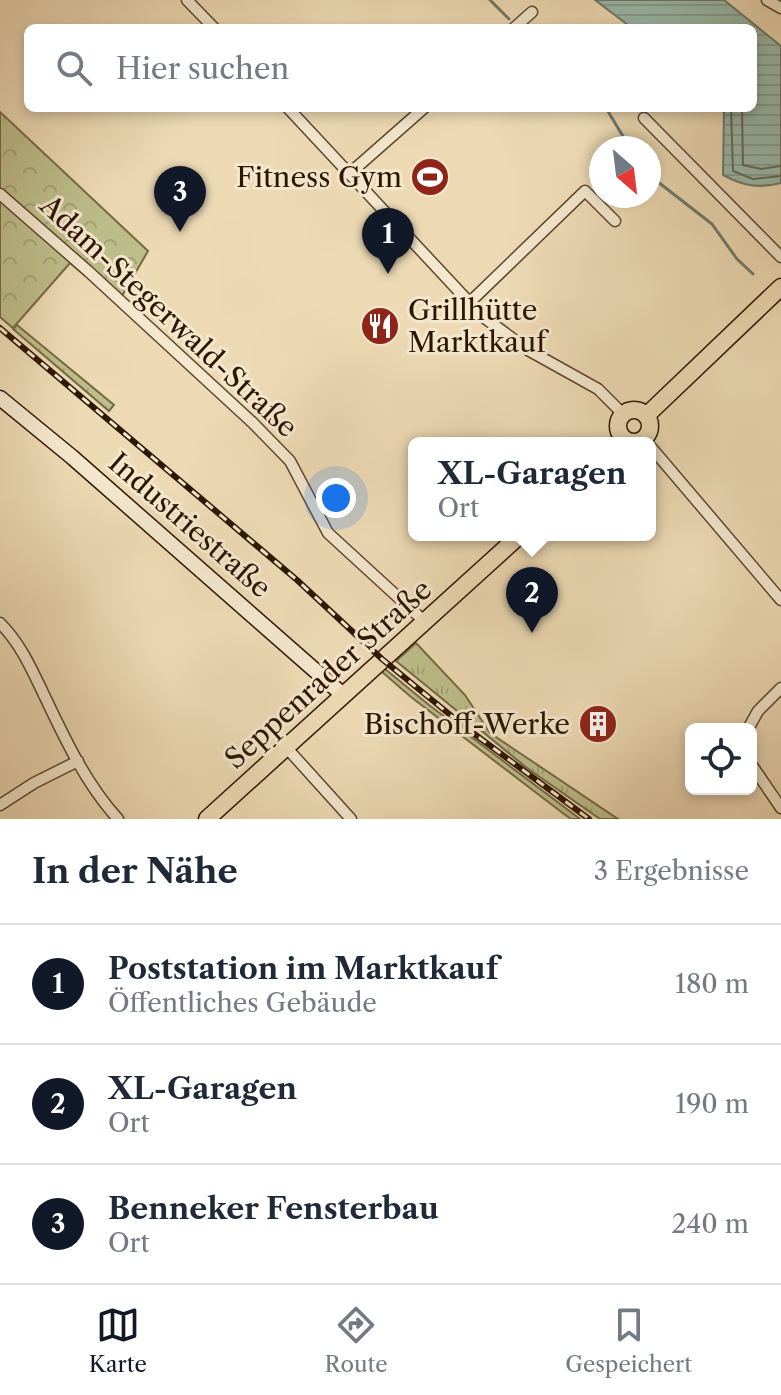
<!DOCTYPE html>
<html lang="de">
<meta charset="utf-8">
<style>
:root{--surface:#fff;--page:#f2f2f3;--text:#1f2937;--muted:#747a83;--line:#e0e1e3;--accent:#111827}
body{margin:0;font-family:"Libre Caslon Text",serif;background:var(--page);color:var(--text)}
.controls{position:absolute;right:24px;bottom:24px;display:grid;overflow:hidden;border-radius:12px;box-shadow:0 4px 12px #0003}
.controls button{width:72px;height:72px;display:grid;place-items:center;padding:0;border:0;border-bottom:2px solid var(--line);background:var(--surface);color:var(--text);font:40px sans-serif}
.compass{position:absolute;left:589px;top:136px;width:72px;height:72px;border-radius:50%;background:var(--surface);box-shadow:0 4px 12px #0003;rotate:152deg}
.you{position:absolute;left:336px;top:498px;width:28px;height:28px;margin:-20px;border:6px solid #fff;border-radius:50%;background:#1a73e8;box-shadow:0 0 0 12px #1a73e833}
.badge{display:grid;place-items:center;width:52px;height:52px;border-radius:50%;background:var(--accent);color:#fff;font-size:26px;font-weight:700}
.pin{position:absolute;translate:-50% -66px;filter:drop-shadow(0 2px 4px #0008)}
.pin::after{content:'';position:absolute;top:42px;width:28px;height:24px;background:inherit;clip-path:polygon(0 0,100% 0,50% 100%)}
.popup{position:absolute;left:408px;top:437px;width:248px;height:104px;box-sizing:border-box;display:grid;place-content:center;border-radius:12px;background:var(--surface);filter:drop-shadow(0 2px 6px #0005);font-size:26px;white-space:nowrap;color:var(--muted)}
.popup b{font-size:30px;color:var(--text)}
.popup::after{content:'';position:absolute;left:50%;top:100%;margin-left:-16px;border:16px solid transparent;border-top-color:var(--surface)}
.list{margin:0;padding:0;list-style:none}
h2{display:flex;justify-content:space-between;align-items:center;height:104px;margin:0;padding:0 32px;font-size:34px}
h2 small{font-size:26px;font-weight:400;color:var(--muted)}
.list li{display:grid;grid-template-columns:52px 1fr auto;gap:24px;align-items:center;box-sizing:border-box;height:120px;padding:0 32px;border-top:2px solid var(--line)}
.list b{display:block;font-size:30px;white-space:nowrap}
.list p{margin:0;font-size:26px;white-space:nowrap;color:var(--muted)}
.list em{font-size:26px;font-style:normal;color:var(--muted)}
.icon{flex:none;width:44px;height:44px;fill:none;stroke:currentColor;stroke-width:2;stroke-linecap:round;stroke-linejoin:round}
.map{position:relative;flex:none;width:781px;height:819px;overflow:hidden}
.search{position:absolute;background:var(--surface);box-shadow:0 4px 12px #0003;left:24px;right:24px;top:24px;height:88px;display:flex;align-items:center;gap:20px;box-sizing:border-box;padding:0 28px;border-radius:12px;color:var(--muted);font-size:30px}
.sheet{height:464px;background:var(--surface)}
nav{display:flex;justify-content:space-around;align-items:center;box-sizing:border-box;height:112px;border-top:2px solid var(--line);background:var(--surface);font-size:22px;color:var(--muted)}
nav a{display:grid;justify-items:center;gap:4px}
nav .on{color:var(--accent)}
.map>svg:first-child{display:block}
</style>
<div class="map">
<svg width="781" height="819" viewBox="0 0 781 819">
<defs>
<pattern id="grass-tufts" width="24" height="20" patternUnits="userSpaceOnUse" patternTransform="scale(2)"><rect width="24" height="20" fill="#bdbe8a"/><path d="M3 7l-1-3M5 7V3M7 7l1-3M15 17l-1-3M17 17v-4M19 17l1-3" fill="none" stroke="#a3a375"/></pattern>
<pattern id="forest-crowns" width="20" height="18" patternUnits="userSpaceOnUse" patternTransform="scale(2)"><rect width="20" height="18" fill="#bdbe8a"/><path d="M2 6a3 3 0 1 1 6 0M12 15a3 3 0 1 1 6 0" fill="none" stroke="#a3a375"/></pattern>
<pattern id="water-rules" width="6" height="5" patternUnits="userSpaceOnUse" patternTransform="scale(2)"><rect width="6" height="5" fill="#99bbad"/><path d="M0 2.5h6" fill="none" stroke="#84a093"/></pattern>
</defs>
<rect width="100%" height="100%" fill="#eddab4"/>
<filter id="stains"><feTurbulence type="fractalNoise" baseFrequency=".0025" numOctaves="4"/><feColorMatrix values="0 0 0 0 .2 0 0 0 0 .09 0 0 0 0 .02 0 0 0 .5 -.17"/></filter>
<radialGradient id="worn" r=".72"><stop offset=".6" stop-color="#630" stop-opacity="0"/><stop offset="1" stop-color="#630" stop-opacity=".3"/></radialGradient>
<!-- grass -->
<path fill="url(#grass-tufts)" stroke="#756a46" stroke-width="2" d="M 17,325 L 114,405 L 109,411 L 13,329 Z
M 416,643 L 465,695 L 490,733 L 618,819 L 600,819 L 527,768 L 396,661 Z
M 385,669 L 429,705 L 580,819 L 571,819 L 560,811 L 411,697 L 381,671 Z"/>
<!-- forest -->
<path fill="url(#forest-crowns)" stroke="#756a46" stroke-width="2" d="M 0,112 L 148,251 L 118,303 L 70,263 L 13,328 L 0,317 Z"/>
<!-- water -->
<path fill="url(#water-rules)" stroke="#6e7969" stroke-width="2" d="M 595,0 L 724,0 L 781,46 L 781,183 C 758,189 744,186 723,175 L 724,108 L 753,108 L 753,28 L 632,28 Z"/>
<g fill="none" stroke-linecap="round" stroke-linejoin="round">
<!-- shore -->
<path stroke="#636858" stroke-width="2" d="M 731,108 L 733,171 L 753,179 L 781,176
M 742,108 L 743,165 L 761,169 L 781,166"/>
<!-- stream -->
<path stroke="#6e7969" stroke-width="3" d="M 490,0 L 509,19
M 606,108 L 630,148
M 649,175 L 712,224 L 737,259 L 753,274"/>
<defs>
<path id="street" d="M 187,0 L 214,28
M 767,0 L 781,8
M 514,28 L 532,12
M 288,108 L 482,316 L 528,350 L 598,389 L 623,414
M 644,118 L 781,257
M 349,174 L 424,108
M 0,194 L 88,271 L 253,423 L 290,461 L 328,533 L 424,621
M 469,303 L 585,191 L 615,221
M 650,446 L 781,600
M 0,623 C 21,644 32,670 45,697 C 65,739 86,784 118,819
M 748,729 L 758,711 L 781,688
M 285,746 L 351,819
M 751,764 L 781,808
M 0,805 L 34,783 L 78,761"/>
<path id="secondary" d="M 0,398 L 72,457 L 343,695"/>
<path id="primary" d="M618 426a16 16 0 1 1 32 0a16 16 0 1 1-32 0Z
M 647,415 L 781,287
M 207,819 L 520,535"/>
</defs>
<!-- street casing -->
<use href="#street" stroke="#5d472e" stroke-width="13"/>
<!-- secondary casing -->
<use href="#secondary" stroke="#2d1602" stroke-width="17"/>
<!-- primary casing -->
<use href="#primary" stroke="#2d1602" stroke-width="19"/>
<!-- street -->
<use href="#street" stroke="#f3e7ce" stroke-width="10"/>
<!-- secondary -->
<use href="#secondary" stroke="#f3e7ce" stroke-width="14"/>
<!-- primary -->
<use href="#primary" stroke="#eddab4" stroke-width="16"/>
<defs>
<path id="rail" d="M 0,328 L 297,580 L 382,659 L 465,727 L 589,819"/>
</defs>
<!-- rail casing -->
<use href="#rail" stroke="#2d1602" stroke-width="6"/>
<!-- rail -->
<use href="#rail" stroke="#f3e7ce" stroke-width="3" stroke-dasharray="9" stroke-linecap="butt"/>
</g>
<!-- icons -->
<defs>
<symbol id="stadium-disc" viewBox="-11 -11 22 22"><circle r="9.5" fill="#8f2418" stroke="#f3e7ce"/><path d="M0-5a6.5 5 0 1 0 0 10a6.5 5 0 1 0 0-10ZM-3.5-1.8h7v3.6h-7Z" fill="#fff"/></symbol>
<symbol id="restaurant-disc" viewBox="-11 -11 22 22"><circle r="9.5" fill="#8f2418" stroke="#f3e7ce"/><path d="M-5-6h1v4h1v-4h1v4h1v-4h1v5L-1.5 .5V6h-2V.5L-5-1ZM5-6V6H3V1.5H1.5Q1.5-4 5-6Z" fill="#fff"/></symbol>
<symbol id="building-disc" viewBox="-11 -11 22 22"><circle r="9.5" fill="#8f2418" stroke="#f3e7ce"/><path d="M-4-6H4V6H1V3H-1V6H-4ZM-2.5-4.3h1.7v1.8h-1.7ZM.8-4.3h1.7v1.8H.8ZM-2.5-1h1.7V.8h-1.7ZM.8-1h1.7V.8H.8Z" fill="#fff"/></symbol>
</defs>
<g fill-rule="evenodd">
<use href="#stadium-disc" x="408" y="155" width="44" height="44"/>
<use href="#restaurant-disc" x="358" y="304" width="44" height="44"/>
<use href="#building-disc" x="576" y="702" width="44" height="44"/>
</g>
<g text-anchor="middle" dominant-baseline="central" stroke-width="6" stroke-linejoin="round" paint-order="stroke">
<!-- poi labels -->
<g font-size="28" fill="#2d1602" stroke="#f3e7ce" text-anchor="end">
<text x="402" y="177">Fitness Gym</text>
<text x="408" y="310" text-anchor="start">Grillhütte<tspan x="408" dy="32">Marktkauf</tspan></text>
<text x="570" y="724">Bischoff-Werke</text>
</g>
<!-- street labels -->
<g font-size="28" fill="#2d1602" stroke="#f3e7ce">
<text transform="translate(169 316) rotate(43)">Adam-Stegerwald-Straße</text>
<text transform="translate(190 525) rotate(41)">Industriestraße</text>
<text transform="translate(328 674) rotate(-42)">Seppenrader Straße</text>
</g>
</g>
<rect width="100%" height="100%" filter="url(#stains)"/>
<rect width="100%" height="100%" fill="url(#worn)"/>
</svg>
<div class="controls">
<button><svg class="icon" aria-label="locate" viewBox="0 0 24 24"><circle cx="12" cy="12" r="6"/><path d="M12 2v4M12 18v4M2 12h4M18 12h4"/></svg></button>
</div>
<svg class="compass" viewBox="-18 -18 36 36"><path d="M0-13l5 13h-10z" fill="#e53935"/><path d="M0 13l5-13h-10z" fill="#747a83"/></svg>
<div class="you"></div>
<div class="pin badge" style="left:388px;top:274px">1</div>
<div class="pin badge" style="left:532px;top:633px">2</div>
<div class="popup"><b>XL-Garagen</b>Ort</div>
<div class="pin badge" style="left:180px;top:232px">3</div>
<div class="search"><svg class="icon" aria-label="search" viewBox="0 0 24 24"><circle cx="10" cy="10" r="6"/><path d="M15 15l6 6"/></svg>Hier suchen</div>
</div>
<section class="sheet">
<h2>In der Nähe<small>3 Ergebnisse</small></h2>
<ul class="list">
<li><span class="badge">1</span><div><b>Poststation im Marktkauf</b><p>Öffentliches Gebäude</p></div><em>180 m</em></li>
<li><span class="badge">2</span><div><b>XL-Garagen</b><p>Ort</p></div><em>190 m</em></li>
<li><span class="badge">3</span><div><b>Benneker Fensterbau</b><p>Ort</p></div><em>240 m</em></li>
</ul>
</section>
<nav>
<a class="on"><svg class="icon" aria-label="map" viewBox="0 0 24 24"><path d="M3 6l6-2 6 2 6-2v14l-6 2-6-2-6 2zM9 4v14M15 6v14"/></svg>Karte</a>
<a><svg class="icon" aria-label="directions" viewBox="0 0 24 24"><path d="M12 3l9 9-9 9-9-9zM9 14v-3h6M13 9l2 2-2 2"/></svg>Route</a>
<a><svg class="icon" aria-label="saved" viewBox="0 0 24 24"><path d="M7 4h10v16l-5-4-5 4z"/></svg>Gespeichert</a>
</nav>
